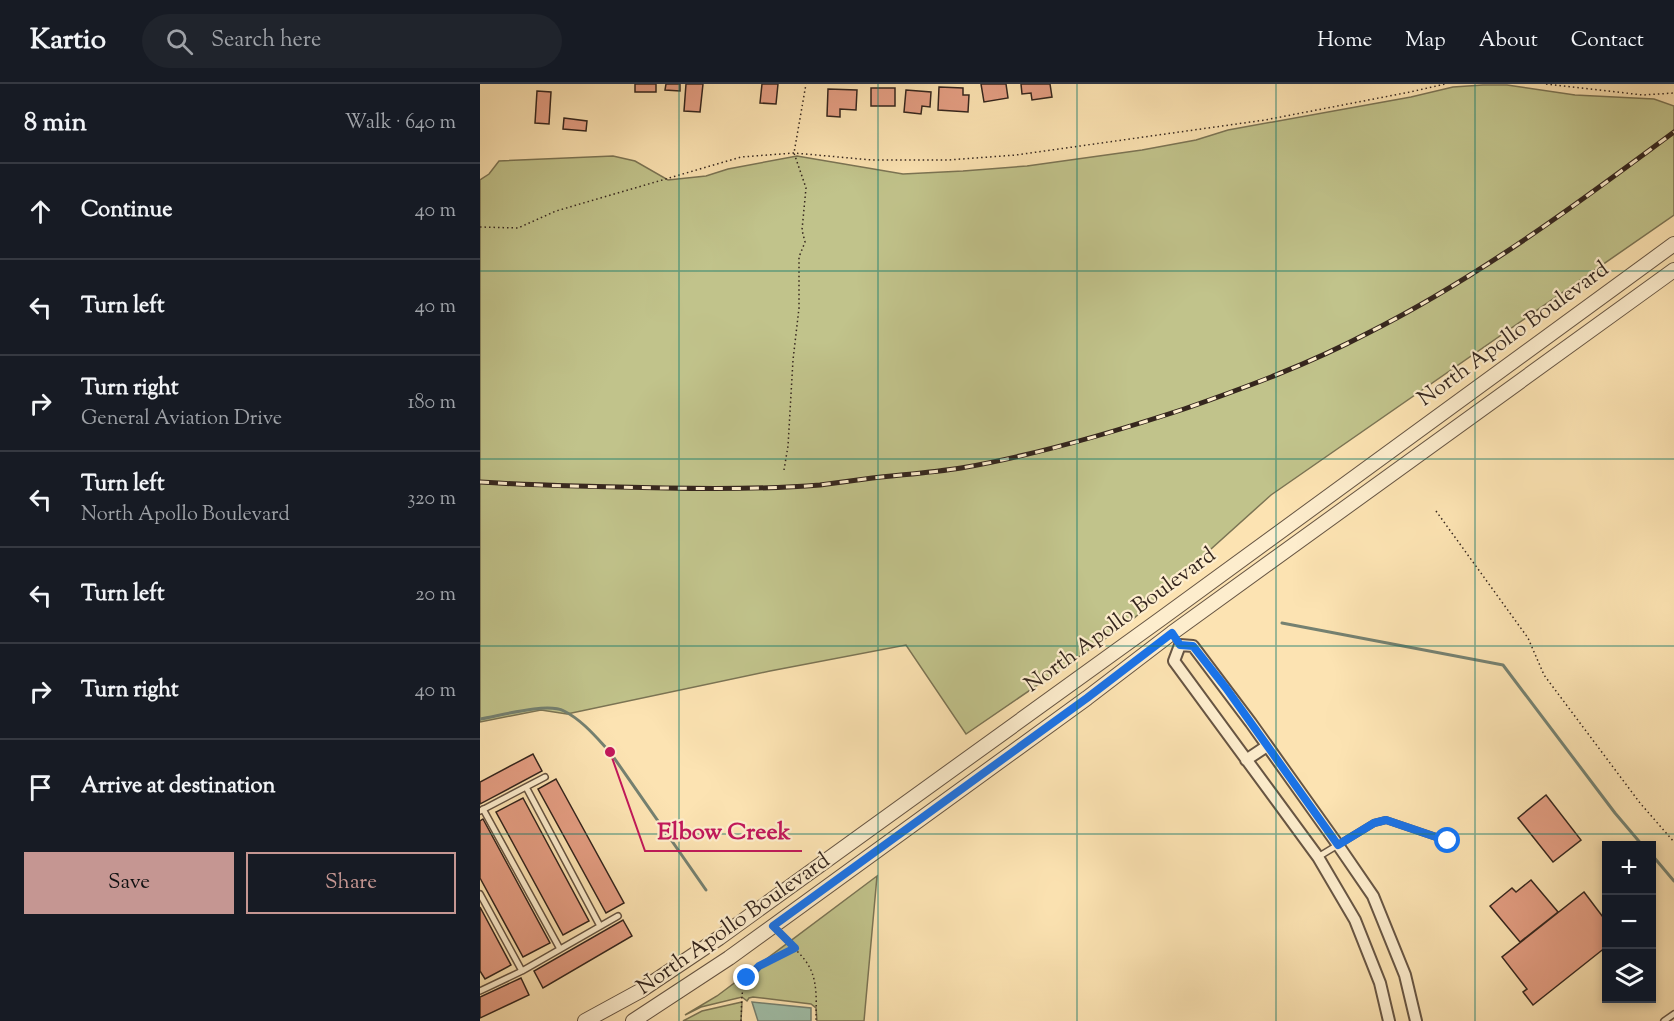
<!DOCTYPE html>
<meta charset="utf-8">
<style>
:root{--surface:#171b24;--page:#20242c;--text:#f1f3f6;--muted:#9ea1a6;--line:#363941;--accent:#c59692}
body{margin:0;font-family:"Sorts Mill Goudy",serif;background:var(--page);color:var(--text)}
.controls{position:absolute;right:18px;bottom:18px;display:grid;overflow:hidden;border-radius:0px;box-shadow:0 3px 9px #0003}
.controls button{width:54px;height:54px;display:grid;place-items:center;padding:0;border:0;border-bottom:2px solid var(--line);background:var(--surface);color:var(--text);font:30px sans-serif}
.stop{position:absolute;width:18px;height:18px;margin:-14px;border:4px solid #1a73e8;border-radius:50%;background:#fff}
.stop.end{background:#1a73e8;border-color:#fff;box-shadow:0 2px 6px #0008}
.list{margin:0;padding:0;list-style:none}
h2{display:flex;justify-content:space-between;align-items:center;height:78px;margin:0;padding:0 24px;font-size:26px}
h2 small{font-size:20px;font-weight:400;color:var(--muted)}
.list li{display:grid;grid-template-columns:39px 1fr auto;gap:18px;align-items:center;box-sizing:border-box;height:96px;padding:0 24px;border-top:2px solid var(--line)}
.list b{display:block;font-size:22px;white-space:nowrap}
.list p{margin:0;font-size:20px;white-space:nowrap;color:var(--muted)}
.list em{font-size:20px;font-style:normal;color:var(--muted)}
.actions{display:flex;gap:12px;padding:18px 24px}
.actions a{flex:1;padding:14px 0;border:2px solid var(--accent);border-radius:0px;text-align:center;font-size:21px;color:var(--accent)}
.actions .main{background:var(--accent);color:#111}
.icon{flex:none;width:33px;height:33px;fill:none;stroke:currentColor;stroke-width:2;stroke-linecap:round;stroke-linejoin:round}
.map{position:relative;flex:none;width:1194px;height:937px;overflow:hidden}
header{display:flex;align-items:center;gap:36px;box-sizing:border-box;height:84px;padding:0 30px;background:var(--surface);border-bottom:2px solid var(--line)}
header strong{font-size:28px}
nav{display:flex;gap:33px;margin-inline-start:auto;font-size:21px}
.search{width:420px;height:54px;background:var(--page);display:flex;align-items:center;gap:15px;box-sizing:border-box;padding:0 21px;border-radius:33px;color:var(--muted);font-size:22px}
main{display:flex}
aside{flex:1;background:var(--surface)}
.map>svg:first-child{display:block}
</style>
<header>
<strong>Kartio</strong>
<div class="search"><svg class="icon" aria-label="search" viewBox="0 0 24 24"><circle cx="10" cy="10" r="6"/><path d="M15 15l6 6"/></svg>Search here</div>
<nav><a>Home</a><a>Map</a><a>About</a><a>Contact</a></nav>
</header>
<main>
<aside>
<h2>8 min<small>Walk · 640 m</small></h2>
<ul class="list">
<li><svg class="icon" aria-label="ahead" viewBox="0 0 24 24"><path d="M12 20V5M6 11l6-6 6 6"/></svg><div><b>Continue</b></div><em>40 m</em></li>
<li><svg class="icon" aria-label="left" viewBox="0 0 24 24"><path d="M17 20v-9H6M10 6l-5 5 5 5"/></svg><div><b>Turn left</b></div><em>40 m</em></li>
<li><svg class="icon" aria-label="right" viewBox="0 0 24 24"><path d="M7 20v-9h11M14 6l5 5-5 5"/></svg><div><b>Turn right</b><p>General Aviation Drive</p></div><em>180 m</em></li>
<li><svg class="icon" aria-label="left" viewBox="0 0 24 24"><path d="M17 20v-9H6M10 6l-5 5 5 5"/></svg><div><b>Turn left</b><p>North Apollo Boulevard</p></div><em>320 m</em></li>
<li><svg class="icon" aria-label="left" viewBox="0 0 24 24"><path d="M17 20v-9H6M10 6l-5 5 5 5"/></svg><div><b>Turn left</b></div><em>20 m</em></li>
<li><svg class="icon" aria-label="right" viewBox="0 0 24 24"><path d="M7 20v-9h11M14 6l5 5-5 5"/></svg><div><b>Turn right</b></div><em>40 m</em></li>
<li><svg class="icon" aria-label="arrive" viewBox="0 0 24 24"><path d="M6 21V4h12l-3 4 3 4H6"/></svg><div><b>Arrive at destination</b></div></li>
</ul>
<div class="actions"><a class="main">Save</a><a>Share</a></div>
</aside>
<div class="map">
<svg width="1194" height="937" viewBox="0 0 1194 937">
<rect width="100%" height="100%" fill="#fce3b2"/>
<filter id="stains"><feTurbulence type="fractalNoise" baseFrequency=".00333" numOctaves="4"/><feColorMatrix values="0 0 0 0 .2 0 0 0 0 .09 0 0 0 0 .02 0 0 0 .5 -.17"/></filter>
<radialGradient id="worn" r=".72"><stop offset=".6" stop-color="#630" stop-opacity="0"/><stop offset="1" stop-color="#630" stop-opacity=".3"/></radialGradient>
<!-- green -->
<path fill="#c1c38b" stroke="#7b7454" stroke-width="1.5" d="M 1003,1 L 1027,1 L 1095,11 L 1174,15 L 1194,22 L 1194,131 L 791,411 L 651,537 L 486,650 L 426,561 L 290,587 L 87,630 L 61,626 L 0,638 L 0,96 L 9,90 L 19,77 L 133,72 L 155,77 L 188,96 L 226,92 L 248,85 L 317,72 L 423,90 L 483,87 L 547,82 L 662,66 L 716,56 L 748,46 L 931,13 L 973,3 Z
M 397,792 L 384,937 L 337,937 L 336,924 L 331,920 L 273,913 L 269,914 L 267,917 L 262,913 L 221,923 L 205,931 L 237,912 Z
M 262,918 L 261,937 L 203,937 L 222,927 Z"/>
<!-- water -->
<path fill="#a0bea8" stroke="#758171" stroke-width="1.5" d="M 272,918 L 331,924 L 331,937 L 278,937 Z"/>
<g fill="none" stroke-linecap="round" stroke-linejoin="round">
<!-- stream -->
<path stroke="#758171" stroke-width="3" d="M 802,539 L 1023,581 L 1135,729 L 1163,762
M 0,635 C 19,632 67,618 84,627 C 102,636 116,653 130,668 L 226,806
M 1172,771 L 1194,797"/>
</g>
<!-- building -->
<path fill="#e49e83" stroke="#35261e" stroke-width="1.5" d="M 155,0 L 176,0 L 176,8 L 155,8 Z
M 186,0 L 200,0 L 200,7 L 185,6 Z
M 206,0 L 223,0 L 220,28 L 204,27 Z
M 282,0 L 298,0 L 296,20 L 280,19 Z
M 501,0 L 526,0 L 528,14 L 504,18 Z
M 541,0 L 570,0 L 572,13 L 552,16 L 551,9 L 542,10 Z
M 459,3 L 483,4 L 483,11 L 489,11 L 488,28 L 458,26 Z
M 391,4 L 415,4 L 415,22 L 391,22 Z
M 348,5 L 377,6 L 376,26 L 360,25 L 360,33 L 347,32 Z
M 426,6 L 451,8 L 450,23 L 442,22 L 441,30 L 424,28 Z
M 57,7 L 71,8 L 69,40 L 55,39 Z
M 84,34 L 107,37 L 106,47 L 83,45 Z
M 53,670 L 62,687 L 0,720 L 0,698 Z
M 76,695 L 144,819 L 126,829 L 58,705 Z
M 1066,711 L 1101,756 L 1073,778 L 1038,734 Z
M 43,714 L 109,837 L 83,851 L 16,728 Z
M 3,735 L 70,859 L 43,873 L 0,794 L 0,737 Z
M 1051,796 L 1078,828 L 1040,858 L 1010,822 L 1032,804 L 1036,808 Z
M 1104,808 L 1126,837 L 1126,863 L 1053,921 L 1043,908 L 1047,905 L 1022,873 Z
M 0,823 L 31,881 L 5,895 L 0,887 Z
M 143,836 L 152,852 L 63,904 L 54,887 Z
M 41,894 L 49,911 L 0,934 L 0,913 Z"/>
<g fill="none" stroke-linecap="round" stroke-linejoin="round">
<defs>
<path id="service" d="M 46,703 L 120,842
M 3,725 L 80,865
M 0,727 L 65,693
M 838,773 L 894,739 L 906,736 L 968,757
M 0,810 L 42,887
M 0,907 L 42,887 L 138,832
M 1184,937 L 1194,930"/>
<path id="minor" d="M 700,561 L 713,562 L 771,639 L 858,761 L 893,812 L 925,891 L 936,937
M 700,561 L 694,577 L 838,773 L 875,836 L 900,899 L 909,937
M 766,676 L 787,662"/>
<path id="tertiary" d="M 105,937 L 160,907 L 239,854 L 682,534 L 1194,160
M 153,937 L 249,874 L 607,614 L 692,549 L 1194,186"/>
</defs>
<!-- service casing -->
<use href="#service" stroke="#675543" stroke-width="8"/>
<!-- minor casing -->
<use href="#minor" stroke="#675543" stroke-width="14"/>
<!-- tertiary casing -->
<use href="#tertiary" stroke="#675543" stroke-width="16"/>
<!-- path -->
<path stroke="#35261e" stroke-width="1.5" stroke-dasharray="1.5 3" stroke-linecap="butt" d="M 1066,0 L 1163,11 L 1194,9
M 0,143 L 38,144 L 76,127 L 261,73 L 314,69 L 392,76 L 468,76 L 536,71 L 785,36 L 930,8 L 965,0
M 304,386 L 308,362 L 313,276 L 319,224 L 319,173 L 325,158 L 322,146 L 326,104 L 314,69 L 326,0
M 956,427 L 1048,554 L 1064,591 L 1160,719 L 1194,758
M 302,851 C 311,862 324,872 330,884 C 338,900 336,920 336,937
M 261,937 C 262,924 260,906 267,894 C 276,879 300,872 315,864"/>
<!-- service -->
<use href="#service" stroke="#fdedcd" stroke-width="5"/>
<!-- minor -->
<use href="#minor" stroke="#fdedcd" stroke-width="10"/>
<!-- tertiary -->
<use href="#tertiary" stroke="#fdedcd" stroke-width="14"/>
<defs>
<path id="rail" d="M 0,398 C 62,402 124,403 186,404 C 237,405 289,405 340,401 C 355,399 370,397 385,395 C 417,391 449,389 481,384 C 557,371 631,349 704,325 C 767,303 829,280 888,249 C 997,194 1096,121 1194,48"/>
</defs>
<!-- rail casing -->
<use href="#rail" stroke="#35261e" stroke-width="5"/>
<!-- rail -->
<use href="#rail" stroke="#fdedcd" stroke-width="3" stroke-dasharray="9" stroke-linecap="butt"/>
</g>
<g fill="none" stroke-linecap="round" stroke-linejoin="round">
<!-- route -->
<path stroke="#1a73e8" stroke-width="8" d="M 267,894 L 279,882 L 315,864 L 293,842 L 607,614 L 692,549 L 700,561 L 713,562 L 746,604 L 858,761 L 894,739 L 906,736 L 968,757"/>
</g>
<!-- grid -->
<path fill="none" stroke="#0f766e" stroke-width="1.5" stroke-opacity="0.55" d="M 199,0 L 199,937M 398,0 L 398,937M 597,0 L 597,937M 796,0 L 796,937M 995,0 L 995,937M 0,187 L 1194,187M 0,375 L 1194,375M 0,562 L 1194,562M 0,750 L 1194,750"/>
<g text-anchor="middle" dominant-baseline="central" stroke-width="4.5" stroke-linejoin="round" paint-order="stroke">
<!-- street labels -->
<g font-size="22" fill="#35261e" stroke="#fdedcd">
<text transform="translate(1034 251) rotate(-36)">North Apollo Boulevard</text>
<text transform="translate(641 537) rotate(-36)">North Apollo Boulevard</text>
<text transform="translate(254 841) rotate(-35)">North Apollo Boulevard</text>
</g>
</g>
<!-- callouts -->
<path fill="none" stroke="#c2185b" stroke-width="2" d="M130 668L165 767H322"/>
<circle fill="#c2185b" stroke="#fdedcd" stroke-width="2" cx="130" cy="668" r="6"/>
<g font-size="24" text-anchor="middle" font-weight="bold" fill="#c2185b" stroke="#fdedcd" stroke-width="4.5" stroke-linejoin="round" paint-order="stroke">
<text x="244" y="755">Elbow Creek</text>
</g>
<rect width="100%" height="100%" filter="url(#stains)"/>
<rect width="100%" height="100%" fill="url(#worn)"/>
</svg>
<div class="controls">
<button>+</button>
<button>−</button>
<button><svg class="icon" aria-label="layers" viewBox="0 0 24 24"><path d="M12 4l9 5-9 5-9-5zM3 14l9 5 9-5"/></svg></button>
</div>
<div class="stop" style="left:968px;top:757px"></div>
<div class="stop end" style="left:267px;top:894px"></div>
</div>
</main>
